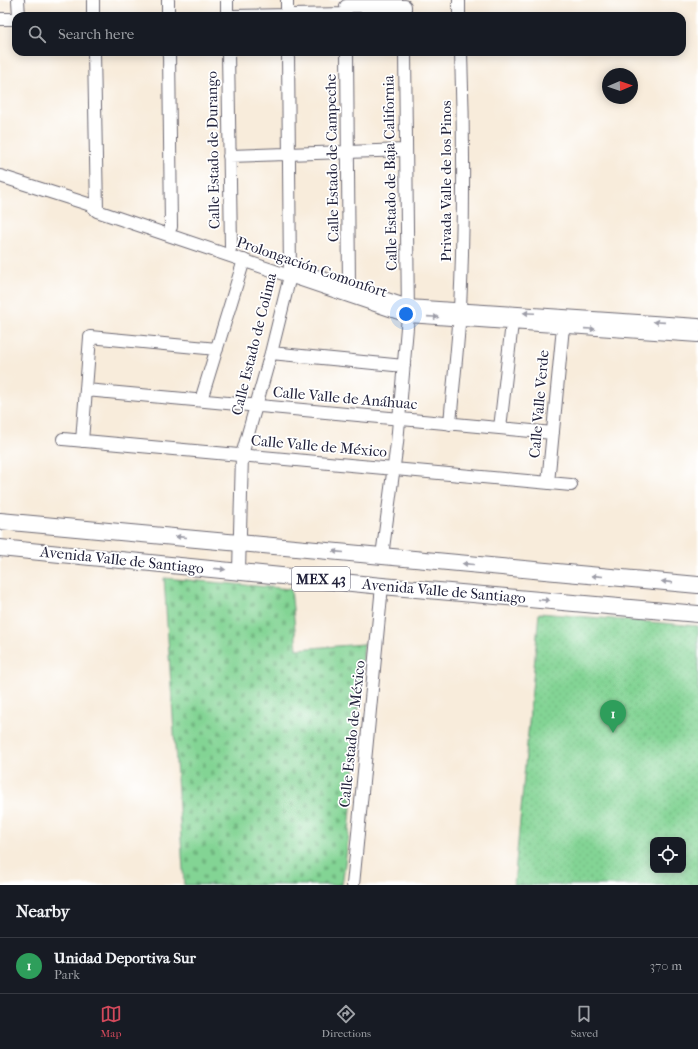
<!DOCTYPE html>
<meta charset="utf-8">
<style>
:root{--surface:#171b24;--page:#242831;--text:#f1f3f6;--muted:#9ea1a6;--line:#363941;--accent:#d1495b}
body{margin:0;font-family:"IM FELL French Canon",serif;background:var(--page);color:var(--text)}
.controls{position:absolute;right:12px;bottom:12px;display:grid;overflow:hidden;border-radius:8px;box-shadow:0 2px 10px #0003}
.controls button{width:36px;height:36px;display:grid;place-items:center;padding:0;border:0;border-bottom:1px solid var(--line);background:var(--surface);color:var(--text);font:20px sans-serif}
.compass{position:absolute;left:602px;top:68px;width:36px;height:36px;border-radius:50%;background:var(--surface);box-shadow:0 2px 10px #0003;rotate:88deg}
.you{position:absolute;left:406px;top:314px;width:14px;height:14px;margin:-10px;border:3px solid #fff;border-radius:50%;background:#1a73e8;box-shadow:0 0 0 6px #1a73e833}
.badge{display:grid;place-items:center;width:26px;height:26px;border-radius:50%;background:var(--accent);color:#fff;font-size:13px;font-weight:700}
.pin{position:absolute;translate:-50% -33px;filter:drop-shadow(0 1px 2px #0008)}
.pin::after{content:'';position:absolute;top:21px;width:14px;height:12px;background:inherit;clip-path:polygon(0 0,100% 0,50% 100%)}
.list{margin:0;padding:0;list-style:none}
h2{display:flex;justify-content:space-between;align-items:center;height:52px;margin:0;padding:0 16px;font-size:17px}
h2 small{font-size:13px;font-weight:400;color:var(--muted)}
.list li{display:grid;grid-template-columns:26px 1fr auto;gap:12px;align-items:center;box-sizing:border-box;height:56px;padding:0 16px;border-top:1px solid var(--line)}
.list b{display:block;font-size:15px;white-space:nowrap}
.list p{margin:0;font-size:13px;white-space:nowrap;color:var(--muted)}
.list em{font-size:13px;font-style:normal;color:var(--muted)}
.icon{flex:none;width:22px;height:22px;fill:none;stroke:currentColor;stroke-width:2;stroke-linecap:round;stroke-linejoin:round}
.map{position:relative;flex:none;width:698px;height:885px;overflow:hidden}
.search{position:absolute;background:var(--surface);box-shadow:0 2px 10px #0003;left:12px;right:12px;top:12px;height:44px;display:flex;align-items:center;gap:10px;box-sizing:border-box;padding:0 14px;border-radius:12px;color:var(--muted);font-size:15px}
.sheet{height:108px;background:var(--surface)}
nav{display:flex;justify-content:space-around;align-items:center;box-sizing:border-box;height:56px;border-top:1px solid var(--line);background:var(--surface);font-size:11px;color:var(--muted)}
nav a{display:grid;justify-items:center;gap:2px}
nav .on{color:var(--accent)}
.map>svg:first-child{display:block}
</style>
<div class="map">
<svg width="698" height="885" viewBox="0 0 698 885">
<defs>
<pattern id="cemetery-stones" width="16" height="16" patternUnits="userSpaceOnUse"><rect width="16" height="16" fill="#83d494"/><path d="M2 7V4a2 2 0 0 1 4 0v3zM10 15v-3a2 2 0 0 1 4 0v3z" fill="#71b680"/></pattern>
<pattern id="park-dots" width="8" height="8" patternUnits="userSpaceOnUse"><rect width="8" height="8" fill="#83d494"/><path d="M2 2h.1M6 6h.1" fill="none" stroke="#71b680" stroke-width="1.8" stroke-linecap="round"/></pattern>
</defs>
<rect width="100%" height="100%" fill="#fff"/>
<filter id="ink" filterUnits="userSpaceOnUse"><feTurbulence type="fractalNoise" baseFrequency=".025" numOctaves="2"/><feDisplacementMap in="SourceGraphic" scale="8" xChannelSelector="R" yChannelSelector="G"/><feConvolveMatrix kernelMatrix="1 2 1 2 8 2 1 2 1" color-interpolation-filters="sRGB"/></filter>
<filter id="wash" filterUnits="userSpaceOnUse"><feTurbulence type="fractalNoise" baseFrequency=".012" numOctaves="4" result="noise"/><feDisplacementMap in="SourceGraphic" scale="16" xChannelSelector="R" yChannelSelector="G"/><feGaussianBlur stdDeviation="0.9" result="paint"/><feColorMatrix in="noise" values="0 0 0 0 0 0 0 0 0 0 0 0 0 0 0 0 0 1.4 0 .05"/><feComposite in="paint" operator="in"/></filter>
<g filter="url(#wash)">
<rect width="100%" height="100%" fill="#f8ecdb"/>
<!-- cemetery -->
<path fill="url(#cemetery-stones)" stroke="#527b68" d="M 164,578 L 291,589 L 297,649 L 364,644 L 349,834 L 342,885 L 184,885 Z"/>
<!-- park -->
<path fill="url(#park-dots)" stroke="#527b68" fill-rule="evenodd" d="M 539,613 L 698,626 L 698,885 L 514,885 ZM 653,840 L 683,840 L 683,870 L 653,870 Z"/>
</g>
<g filter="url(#ink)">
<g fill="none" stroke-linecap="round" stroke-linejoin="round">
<defs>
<path id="minor" d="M 18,0 L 19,16
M 93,0 L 93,16
M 168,0 L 168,16
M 227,0 L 227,16
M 287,0 L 287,16
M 459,0 L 459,16
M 346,6 L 405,6 L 405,16
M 232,16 L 346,14
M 0,19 L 16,19
M 94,52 L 97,211
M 169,52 L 171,227
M 228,52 L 231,247
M 347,52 L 349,287
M 229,156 L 406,150
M 0,176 L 91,205 L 97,211 L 408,316 L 698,336
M 298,270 L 408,306 L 563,316 L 698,325
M 271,353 L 404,366
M 86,390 L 553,433
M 201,400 L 244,260
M 450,424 C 453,385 458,347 460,309 C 464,223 464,138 461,52
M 500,428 L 512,323
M 63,439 L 571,485
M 82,441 L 90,337 L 217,349
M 548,483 L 563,327
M 382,556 L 397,443 L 408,316 L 405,52
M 239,571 L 242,455 L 271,353 L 290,276 L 288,52
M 353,885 L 382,586"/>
<path id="major" d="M 0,521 L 698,585
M 0,548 L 382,586 L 698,614"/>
</defs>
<!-- minor casing -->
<use href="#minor" stroke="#6d6973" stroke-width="14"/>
<!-- major casing -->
<use href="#major" stroke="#6d6973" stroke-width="18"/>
<!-- minor -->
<use href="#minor" stroke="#fff" stroke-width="12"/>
<!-- major -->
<use href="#major" stroke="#fff" stroke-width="16"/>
</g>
<!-- one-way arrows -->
<defs><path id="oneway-solid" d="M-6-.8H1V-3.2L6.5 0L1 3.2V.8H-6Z"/></defs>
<g fill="#9c9ca7">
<use href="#oneway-solid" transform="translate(529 313) rotate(-177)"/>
<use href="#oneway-solid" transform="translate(433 317) rotate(4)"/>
<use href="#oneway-solid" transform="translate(659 322) rotate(-176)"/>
<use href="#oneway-solid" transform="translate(590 329) rotate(4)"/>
<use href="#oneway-solid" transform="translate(181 537) rotate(-175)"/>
<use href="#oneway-solid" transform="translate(338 552) rotate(-175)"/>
<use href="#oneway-solid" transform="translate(468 564) rotate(-175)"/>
<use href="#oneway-solid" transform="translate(220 569) rotate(6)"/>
<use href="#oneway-solid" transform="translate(597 576) rotate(-175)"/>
<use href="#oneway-solid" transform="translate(667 582) rotate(-174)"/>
<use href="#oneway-solid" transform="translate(544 600) rotate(5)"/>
</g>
</g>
<g text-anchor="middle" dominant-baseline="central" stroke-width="3.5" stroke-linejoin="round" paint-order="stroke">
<!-- shield labels -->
<rect fill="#fff" stroke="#646476" stroke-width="1" x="292" y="567" width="58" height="24" rx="3"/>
<g font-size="14" font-weight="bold" fill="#22223b">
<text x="321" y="579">MEX 43</text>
</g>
<!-- street labels -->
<g font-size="15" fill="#22223b" stroke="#fff">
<text transform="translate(213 150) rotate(-91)">Calle Estado de Durango</text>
<text transform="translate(332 158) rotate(-91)">Calle Estado de Campeche</text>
<text transform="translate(390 173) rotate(-91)">Calle Estado de Baja California</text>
<text transform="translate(446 181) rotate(-90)">Privada Valle de los Pinos</text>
<text transform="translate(312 267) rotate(19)">Prolongación Comonfort</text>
<text transform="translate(254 344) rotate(-76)">Calle Estado de Colima</text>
<text transform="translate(345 398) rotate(5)">Calle Valle de Anáhuac</text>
<text transform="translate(539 404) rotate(-85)">Calle Valle Verde</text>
<text transform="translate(319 446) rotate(5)">Calle Valle de México</text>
<text transform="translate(122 560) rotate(6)">Avenida Valle de Santiago</text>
<text transform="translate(444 591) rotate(5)">Avenida Valle de Santiago</text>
<text transform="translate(352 734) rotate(-84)">Calle Estado de México</text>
</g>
</g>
</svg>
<div class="controls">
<button><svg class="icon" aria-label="locate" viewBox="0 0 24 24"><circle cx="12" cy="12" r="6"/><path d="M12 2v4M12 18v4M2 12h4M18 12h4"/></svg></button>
</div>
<svg class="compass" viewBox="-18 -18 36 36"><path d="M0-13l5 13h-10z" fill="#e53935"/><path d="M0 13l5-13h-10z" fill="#9ea1a6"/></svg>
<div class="you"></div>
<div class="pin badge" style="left:613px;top:733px;background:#2e9e5b">1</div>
<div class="search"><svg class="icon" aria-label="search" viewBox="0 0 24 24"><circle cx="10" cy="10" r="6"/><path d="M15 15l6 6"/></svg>Search here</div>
</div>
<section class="sheet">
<h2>Nearby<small></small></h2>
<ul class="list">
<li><span class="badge" style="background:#2e9e5b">1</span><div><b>Unidad Deportiva Sur</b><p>Park</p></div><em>370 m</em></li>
</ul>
</section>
<nav>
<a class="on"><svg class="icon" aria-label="map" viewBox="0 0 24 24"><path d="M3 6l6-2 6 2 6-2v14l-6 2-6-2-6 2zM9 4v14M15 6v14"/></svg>Map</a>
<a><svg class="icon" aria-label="directions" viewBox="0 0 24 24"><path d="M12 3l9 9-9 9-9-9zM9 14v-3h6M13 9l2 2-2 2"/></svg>Directions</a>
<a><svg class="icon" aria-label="saved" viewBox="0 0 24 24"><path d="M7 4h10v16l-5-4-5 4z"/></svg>Saved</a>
</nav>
